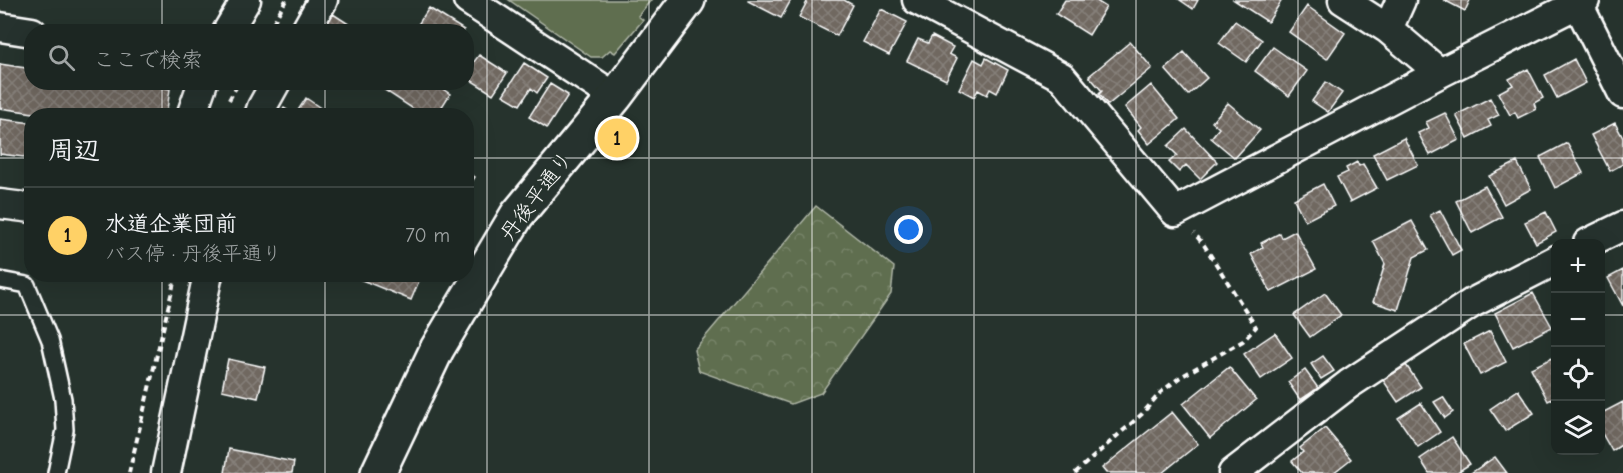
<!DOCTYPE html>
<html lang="ja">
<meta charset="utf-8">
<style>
:root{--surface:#1c2622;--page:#252e2a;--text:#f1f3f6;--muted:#a0a5a5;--line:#3a4340;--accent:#ffd166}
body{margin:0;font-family:"Comic Neue","Klee One",sans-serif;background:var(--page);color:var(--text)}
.controls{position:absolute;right:18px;bottom:18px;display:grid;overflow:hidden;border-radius:12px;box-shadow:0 6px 24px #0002}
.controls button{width:54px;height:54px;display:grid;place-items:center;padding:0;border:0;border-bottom:2px solid var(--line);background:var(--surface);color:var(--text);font:30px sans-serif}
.you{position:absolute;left:909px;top:230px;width:21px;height:21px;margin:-15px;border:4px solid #fff;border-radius:50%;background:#1a73e8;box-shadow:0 0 0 9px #1a73e833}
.badge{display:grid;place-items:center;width:39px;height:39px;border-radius:50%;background:var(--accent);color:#111;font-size:20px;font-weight:700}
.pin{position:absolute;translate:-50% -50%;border:3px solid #fff;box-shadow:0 2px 6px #0006}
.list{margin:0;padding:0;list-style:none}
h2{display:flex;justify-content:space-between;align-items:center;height:78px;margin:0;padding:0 24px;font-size:26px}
h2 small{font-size:20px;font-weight:400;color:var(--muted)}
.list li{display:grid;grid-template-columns:39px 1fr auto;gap:18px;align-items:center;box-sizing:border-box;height:96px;padding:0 24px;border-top:2px solid var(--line)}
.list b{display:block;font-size:22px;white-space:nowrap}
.list p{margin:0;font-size:20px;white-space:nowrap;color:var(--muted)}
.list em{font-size:20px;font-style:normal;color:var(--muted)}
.icon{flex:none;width:33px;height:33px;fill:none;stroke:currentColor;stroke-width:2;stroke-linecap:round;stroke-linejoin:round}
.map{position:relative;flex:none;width:1623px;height:473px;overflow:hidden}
.search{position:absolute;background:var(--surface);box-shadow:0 6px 24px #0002;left:24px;top:24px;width:450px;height:66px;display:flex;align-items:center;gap:15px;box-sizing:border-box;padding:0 21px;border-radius:24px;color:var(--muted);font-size:22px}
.panel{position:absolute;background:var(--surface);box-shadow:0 6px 24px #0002;left:24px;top:108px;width:450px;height:174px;border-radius:24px}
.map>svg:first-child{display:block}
</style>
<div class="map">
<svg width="1623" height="473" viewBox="0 0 1623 473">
<defs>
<pattern id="forest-crowns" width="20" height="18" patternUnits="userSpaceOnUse" patternTransform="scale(1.5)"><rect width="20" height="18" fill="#5f6e4f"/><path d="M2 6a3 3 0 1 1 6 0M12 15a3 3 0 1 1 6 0" fill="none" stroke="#778469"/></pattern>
<pattern id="building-cross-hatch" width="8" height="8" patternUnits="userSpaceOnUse" patternTransform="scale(1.5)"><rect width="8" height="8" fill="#706861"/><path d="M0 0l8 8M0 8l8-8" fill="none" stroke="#857f79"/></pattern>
</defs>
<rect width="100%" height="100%" fill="#26332d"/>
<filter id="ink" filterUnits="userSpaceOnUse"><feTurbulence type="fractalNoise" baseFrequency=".0167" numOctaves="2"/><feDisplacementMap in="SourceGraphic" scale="12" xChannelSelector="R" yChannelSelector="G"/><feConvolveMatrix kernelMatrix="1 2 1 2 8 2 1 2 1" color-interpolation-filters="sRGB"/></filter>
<g filter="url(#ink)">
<!-- grass -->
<path fill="#5f6e4f" stroke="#afb6a7" stroke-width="1.5" d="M 509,0 L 651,0 L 638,16 L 643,20 L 615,53 L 610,50 L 602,57 L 591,57 Z"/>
<!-- forest -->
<path fill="url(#forest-crowns)" stroke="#afb6a7" stroke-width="1.5" d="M 816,206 L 894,267 L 891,294 L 821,393 L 791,404 L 699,371 L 694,350 Z"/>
<!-- building -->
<path fill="url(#building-cross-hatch)" stroke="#fff" stroke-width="1.5" d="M 748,0 L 791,0 L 781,18 L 748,1 Z
M 808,0 L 844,0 L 853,5 L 837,36 L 799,17 Z
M 1065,0 L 1095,0 L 1106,7 L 1089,35 L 1056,14 Z
M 1180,0 L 1198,0 L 1193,9 Z
M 1234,0 L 1282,0 L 1268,22 Z
M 1444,0 L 1470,0 L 1465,11 Z
M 1307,6 L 1345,33 L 1327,59 L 1289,32 Z
M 429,8 L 464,30 L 463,32 L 413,32 Z
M 881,9 L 907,22 L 889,55 L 863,42 Z
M 333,14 L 361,32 L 321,32 Z
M 1235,21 L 1262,40 L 1246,62 L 1219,43 Z
M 932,36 L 953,47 L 949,54 L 957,58 L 946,80 L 907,61 L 918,39 L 928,43 Z
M 1130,42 L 1152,68 L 1108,105 L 1099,94 L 1102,91 L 1089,76 Z
M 1273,47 L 1307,71 L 1289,96 L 1255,71 Z
M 1184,52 L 1207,78 L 1188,95 L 1165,69 Z
M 479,55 L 507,73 L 493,94 L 466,77 L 466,73 Z
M 986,58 L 1008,70 L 997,93 L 990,89 L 987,95 L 978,90 L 974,97 L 959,89 L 974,59 L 983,64 Z
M 1574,59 L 1586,83 L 1557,98 L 1545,75 Z
M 524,63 L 547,78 L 537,93 L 531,88 L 520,105 L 503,95 Z
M 0,64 L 32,69 L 32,82 L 126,82 L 170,89 L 166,116 L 54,116 L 0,108 Z
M 1528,69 L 1543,98 L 1534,103 L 1536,109 L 1518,118 L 1515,112 L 1510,115 L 1498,93 L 1513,85 L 1509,79 Z
M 383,82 L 432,82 L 450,94 L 436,116 L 424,116 L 380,87 Z
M 1326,82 L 1342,93 L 1328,112 L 1312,101 Z
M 550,84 L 568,95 L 547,128 L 529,117 Z
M 1151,85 L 1179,119 L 1149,144 L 1138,130 L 1141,127 L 1125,107 Z
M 306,98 L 332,116 L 279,116 L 284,108 L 295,115 Z
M 1490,98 L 1499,115 L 1488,120 L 1491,126 L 1468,138 L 1456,115 Z
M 1228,103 L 1260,130 L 1235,158 L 1211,138 L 1219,128 L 1212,122 Z
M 1445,113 L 1459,140 L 1430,155 L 1418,133 L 1429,128 L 1426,122 Z
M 0,119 L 32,123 L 32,158 L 0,154 Z
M 1615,123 L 1623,138 L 1623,157 L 1621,158 L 1623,164 L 1610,171 L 1591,135 Z
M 1186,129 L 1217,162 L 1200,179 L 1186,165 L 1179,172 L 1169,162 L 1177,155 L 1168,146 Z
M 1404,138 L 1418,165 L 1387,180 L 1373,154 Z
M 1567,143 L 1583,173 L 1555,188 L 1540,157 Z
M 1357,162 L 1359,166 L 1363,164 L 1377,188 L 1350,202 L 1337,177 L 1348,172 L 1346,168 Z
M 1517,162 L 1531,189 L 1504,204 L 1489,176 Z
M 466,172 L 475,177 L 466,191 Z
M 1323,184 L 1334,206 L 1305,221 L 1294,199 Z
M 1485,186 L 1502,217 L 1472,233 L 1456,201 Z
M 1440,210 L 1461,250 L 1452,255 L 1430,215 Z
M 1546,212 L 1556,232 L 1536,243 L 1525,222 Z
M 1412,221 L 1428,250 L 1414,257 L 1398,310 L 1373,302 L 1385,264 L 1373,241 Z
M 1295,231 L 1316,269 L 1271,292 L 1251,254 L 1263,247 L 1261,243 L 1280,233 L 1282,238 Z
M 1623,270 L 1623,306 L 1608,278 Z
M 347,274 L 418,274 L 421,276 L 411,300 Z
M 1325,293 L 1341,315 L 1310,337 L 1294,315 Z
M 1533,293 L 1552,327 L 1513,347 L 1495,313 Z
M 1490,331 L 1506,362 L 1480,375 L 1464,344 Z
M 1275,333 L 1292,358 L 1261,379 L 1244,354 Z
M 1323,356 L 1334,371 L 1321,379 L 1311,364 Z
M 1556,356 L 1556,397 L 1548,401 L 1531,368 Z
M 228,359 L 265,367 L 258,398 L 222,390 Z
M 1406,365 L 1421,387 L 1398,402 L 1383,380 Z
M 1229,367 L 1256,400 L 1210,438 L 1183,404 Z
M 1305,370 L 1318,388 L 1300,400 L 1288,382 Z
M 1518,390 L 1534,413 L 1505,431 L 1490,409 Z
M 1443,397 L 1453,412 L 1445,418 L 1434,402 Z
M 1623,402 L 1623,444 L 1612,451 L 1600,430 L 1600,414 Z
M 1421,403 L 1440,432 L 1418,447 L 1398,418 Z
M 1172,412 L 1198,444 L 1162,473 L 1106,473 L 1102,468 Z
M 1325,428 L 1351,459 L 1333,473 L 1302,473 L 1292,461 L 1303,452 L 1300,448 Z
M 1452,437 L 1470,464 L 1456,473 L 1429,473 L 1420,459 Z
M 229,449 L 294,462 L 292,473 L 225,473 Z
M 1495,457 L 1507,473 L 1471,473 Z"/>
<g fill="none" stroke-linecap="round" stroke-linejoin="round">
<defs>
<path id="service" d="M 0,280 L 27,285 L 50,340 L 63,399 L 65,430 L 56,473"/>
<path id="minor" d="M 468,0 L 615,97
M 917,0 L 1062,77 L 1175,212 L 1440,73 L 1585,0
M 1343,0 L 1388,29 L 1440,73
M 1578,4 L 1623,94
M 0,27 L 32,32
M 1388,29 L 1401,0
M 227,32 L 246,0
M 305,32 L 323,0
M 191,116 L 203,82
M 259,116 L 262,107 L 276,82
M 0,204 L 32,208
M 1588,243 L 1623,226
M 166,473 L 208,274
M 1233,473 L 1349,384 L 1472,303 L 1556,260"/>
<path id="tertiary" d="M 378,473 L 437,349 L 517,215 L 615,97 L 688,0"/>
</defs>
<!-- service casing -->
<use href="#service" stroke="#fff" stroke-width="20"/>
<!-- minor casing -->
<use href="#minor" stroke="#fff" stroke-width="33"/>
<!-- tertiary casing -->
<use href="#tertiary" stroke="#fff" stroke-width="38"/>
<!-- path -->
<path stroke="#fff" stroke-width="4" stroke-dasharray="6 4.5" stroke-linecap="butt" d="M 268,32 L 286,0
M 229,100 L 239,82
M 129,473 L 176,274
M 1075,473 L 1142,414 L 1160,393 L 1179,378 L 1243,341 L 1256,327 L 1204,245 L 1194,233"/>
<!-- service -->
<use href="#service" stroke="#26332d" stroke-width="15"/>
<!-- minor -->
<use href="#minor" stroke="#26332d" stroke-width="28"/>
<!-- tertiary -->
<use href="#tertiary" stroke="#26332d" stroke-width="33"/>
</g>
</g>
<!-- grid -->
<path fill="none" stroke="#fff" stroke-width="1.5" stroke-opacity="0.55" d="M 162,0 L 162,32M 325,0 L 325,32M 487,0 L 487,473M 649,0 L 649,473M 812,0 L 812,473M 974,0 L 974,473M 1136,0 L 1136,473M 1298,0 L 1298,473M 1461,0 L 1461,473M 162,82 L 162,116M 325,82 L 325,116M 0,158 L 32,158M 466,158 L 1623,158M 162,274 L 162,473M 325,274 L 325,473M 0,315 L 1556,315M 1600,315 L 1623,315"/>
<g text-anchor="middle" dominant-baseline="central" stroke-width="4.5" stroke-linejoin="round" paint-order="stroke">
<!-- street labels -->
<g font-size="21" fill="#fff" stroke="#26332d">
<text transform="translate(536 196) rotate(-53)">丹後平通り</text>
</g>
</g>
</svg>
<div class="controls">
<button>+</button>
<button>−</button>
<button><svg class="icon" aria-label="locate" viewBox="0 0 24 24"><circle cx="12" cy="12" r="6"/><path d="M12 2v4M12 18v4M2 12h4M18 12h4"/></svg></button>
<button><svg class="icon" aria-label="layers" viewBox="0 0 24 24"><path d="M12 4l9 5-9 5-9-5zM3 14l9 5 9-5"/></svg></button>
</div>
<div class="you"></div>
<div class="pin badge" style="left:617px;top:138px">1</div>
<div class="search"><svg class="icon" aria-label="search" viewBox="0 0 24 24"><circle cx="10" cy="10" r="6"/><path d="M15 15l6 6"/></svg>ここで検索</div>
<section class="panel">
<h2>周辺<small></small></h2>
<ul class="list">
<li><span class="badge">1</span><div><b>水道企業団前</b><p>バス停 · 丹後平通り</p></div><em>70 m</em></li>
</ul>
</section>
</div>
